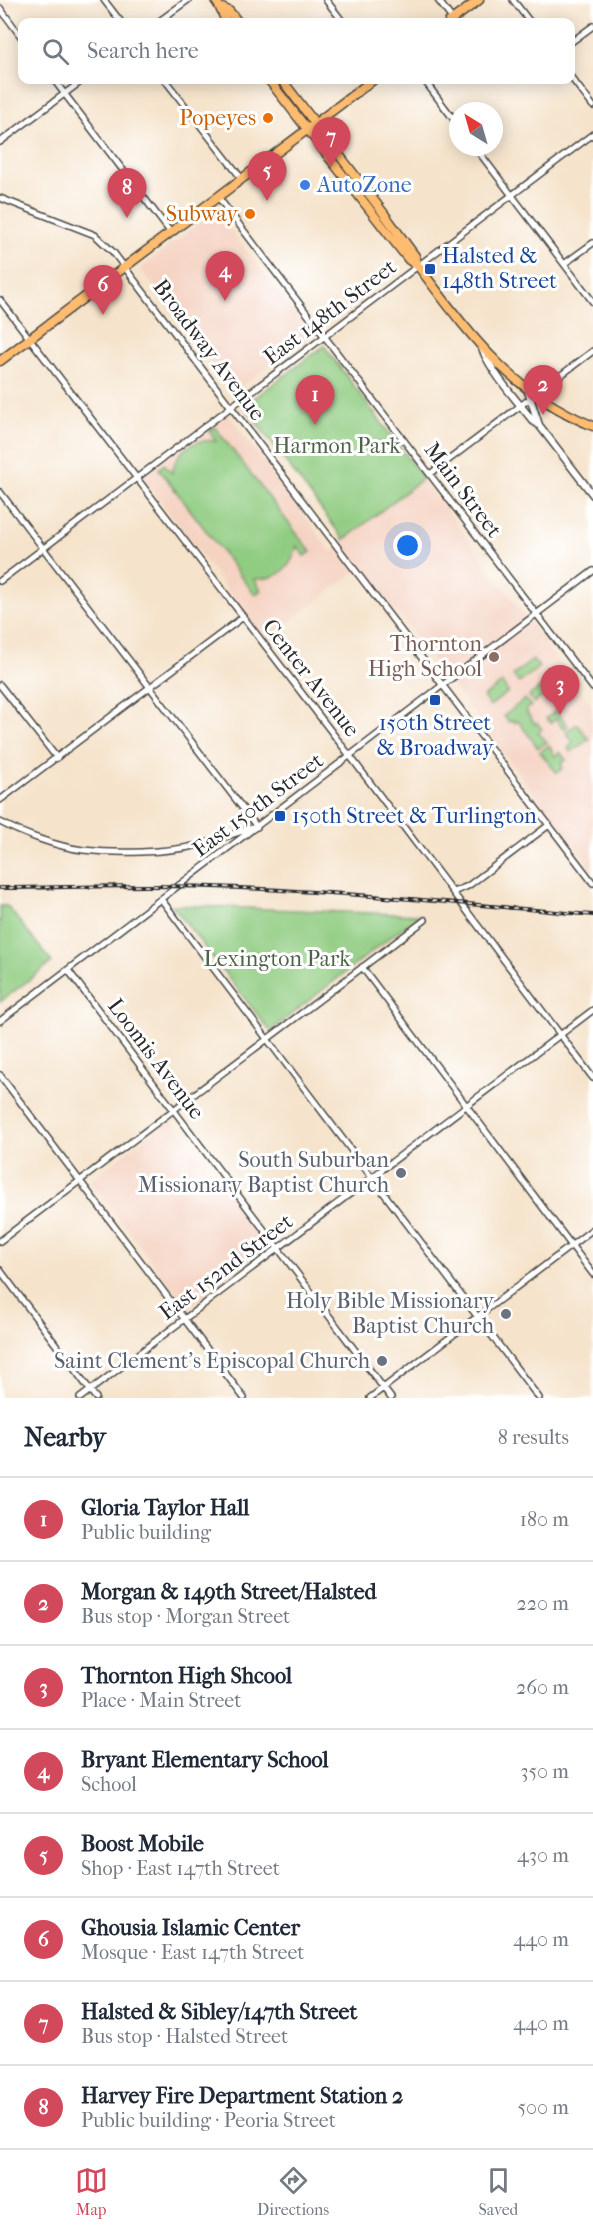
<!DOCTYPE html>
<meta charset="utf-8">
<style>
:root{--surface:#fff;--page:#f2f2f3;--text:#1f2937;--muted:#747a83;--line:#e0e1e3;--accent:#d1495b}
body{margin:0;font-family:"IM FELL French Canon",serif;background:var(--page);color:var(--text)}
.compass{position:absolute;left:449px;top:102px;width:54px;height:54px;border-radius:50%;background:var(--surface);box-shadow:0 3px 15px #0003;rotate:323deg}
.you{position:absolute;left:408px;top:546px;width:21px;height:21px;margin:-15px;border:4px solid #fff;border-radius:50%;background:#1a73e8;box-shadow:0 0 0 9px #1a73e833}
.badge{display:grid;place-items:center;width:39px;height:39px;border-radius:50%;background:var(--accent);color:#fff;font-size:20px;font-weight:700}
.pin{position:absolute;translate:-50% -50px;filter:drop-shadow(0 2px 3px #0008)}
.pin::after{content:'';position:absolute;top:32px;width:21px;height:18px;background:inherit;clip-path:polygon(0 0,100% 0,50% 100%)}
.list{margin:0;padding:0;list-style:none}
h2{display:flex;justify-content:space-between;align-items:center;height:78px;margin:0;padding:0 24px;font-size:26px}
h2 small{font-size:20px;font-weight:400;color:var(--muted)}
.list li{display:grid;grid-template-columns:39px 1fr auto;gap:18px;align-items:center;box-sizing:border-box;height:84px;padding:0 24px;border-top:2px solid var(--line)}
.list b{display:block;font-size:22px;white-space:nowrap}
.list p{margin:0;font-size:20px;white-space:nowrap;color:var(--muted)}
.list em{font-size:20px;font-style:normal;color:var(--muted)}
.icon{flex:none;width:33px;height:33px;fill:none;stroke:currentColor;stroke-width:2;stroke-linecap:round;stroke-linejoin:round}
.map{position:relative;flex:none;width:593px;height:1398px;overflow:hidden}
.search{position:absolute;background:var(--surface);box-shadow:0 3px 15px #0003;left:18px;right:18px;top:18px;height:66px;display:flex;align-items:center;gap:15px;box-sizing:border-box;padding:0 21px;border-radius:12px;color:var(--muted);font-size:22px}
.sheet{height:750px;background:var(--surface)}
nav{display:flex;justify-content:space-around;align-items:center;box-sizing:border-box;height:84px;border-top:2px solid var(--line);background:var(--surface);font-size:16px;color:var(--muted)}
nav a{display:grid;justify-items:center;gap:3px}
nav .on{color:var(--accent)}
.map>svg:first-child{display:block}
</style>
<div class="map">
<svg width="593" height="1398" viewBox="0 0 593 1398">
<rect width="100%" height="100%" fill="#fff"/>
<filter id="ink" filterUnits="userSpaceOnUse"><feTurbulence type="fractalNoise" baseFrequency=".0167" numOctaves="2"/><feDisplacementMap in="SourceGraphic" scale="12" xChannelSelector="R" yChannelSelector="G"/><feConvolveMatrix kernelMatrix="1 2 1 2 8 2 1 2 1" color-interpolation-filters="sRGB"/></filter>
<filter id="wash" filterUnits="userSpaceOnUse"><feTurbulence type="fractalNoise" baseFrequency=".008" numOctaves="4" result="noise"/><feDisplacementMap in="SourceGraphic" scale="24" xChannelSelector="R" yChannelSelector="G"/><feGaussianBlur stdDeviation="1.35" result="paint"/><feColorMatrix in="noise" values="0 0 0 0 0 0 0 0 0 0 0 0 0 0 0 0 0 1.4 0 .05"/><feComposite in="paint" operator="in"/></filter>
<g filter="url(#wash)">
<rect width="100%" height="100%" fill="#f5e3cb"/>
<!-- built -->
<path fill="#f5d3c2" d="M 216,210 L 310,335 L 233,393 L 140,268 Z
M 227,413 L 332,553 L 344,540 L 423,478 L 593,708 L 593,871 L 362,567 L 265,640 L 142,477 Z
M 170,1119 L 267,1247 L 187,1308 L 90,1180 Z"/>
<!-- green -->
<path fill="#90cc81" stroke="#5e7c56" stroke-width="1.5" d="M 324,346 L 423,478 L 344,540 L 244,406 Z
M 214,426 L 311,552 L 305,556 L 297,546 C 291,569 278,580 254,579 L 261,590 L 255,595 L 159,469 L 164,464 L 172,473 C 176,451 193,438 216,441 L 209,431 Z
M 533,660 L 539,667 L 519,683 L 513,675 Z
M 548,682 L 554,689 L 534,703 L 529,696 Z
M 502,683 L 508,692 L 490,706 L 483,697 Z
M 525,699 L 531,706 L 527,709 L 527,713 L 535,724 L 537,723 L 542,729 L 538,732 L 547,742 L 538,748 L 518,721 L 515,723 L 513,720 L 509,722 L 504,716 Z
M 556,711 L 568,726 L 563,729 L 556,719 L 551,723 L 546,718 Z
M 577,724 L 589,739 L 571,752 L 568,748 L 573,742 L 566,732 Z
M 549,745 L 555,756 L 560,752 L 566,760 L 561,764 L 563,768 L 557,773 L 540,752 Z
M 172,905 L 419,915 L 270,1031 Z
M 0,906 L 7,906 L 52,962 L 0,1002 Z"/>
</g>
<g filter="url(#ink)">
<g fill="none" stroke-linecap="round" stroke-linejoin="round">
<defs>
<path id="minor" d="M 104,0 L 121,22
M 326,0 L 343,22
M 438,0 L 453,20
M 513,0 L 530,22
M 0,8 L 22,38
M 158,22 L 188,0
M 570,43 L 593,26
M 570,76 L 593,106
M 54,80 L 171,233
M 165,80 L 242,179
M 424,80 L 458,125
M 0,142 L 83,80
M 475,147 L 593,302
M 218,197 L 593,688
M 0,198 L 95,235 L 113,252 L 593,883
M 564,264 L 593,243
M 0,300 L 350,756 L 593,1078
M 430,474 L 593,351
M 0,492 L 257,827
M 0,581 L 593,134
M 0,685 L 57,758
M 0,800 L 243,617
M 0,822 C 23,834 58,847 83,850 C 118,854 165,853 199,845 C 217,840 235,833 252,828
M 453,892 L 468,886 L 549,825
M 161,899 L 539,1398
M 362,967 L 593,1274
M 68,970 L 391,1398
M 0,1021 L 593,571
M 0,1075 L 244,1398
M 0,1241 L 425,920
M 0,1270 L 96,1398
M 80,1398 L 593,1010
M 370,1398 L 593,1229"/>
<path id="tertiary" d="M 482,349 C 494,376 514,397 533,421 L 539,425 L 593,495
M 528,391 L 539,425"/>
<path id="primary" d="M 215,0 C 221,7 222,15 227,22
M 222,8 L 229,11 L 238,22
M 449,22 L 479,0
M 269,80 L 401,250 L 409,260 L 418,266
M 282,80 L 382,211 L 415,256 L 418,266 C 471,336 509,391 593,426
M 0,361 L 373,80"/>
</defs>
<!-- minor casing -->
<use href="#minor" stroke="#494743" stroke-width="8"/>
<!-- tertiary casing -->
<use href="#tertiary" stroke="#494743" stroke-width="9"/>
<!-- primary casing -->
<use href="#primary" stroke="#494743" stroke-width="11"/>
<!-- minor -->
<use href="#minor" stroke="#fff" stroke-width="5"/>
<!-- tertiary -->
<use href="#tertiary" stroke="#fff" stroke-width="6"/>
<!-- primary -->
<use href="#primary" stroke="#febc70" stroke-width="8"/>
<defs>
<path id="rail" d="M 0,888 C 80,887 160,884 240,888 C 358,893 476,905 593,915"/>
</defs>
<!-- rail casing -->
<use href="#rail" stroke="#2b2b2b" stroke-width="4"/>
<!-- rail -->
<use href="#rail" stroke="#fff" stroke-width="1.5" stroke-dasharray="4.5" stroke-linecap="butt"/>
</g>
</g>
<!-- markers -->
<g fill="#e8710a" stroke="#fff" stroke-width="2">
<circle cx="268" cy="118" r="6"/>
<circle cx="250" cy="214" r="6"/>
</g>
<circle fill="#3f7fe0" stroke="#fff" stroke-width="2" cx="305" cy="185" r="6"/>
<g fill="#1a4fb4" stroke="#fff" stroke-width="2">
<rect x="424" y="263" width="12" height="12" rx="3"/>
<rect x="429" y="694" width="12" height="12" rx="3"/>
<rect x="274" y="810" width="12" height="12" rx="3"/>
</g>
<circle fill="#8d6e63" stroke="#fff" stroke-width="2" cx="494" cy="657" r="6"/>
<g fill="#6b7280" stroke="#fff" stroke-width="2">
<circle cx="401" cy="1173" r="6"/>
<circle cx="506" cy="1314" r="6"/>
<circle cx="382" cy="1361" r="6"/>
</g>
<g text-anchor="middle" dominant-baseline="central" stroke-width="6" stroke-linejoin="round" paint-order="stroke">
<!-- food labels -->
<g font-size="22" fill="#c56008" stroke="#fff" text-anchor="end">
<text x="256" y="118">Popeyes</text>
<text x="238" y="214">Subway</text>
</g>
<!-- shop labels -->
<g font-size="22" fill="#366cbe" stroke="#fff" text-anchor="start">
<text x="317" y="185">AutoZone</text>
</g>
<!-- transit labels -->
<g font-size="22" fill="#164399" stroke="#fff" text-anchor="start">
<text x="442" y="256">Halsted &amp;<tspan x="442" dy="25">148th Street</tspan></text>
<text x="435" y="723" text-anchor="middle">150th Street<tspan x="435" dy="25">&amp; Broadway</tspan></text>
<text x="292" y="816">150th Street &amp; Turlington</text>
</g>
<!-- street labels -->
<g font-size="22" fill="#2b2b2b" stroke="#fff">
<text transform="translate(330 312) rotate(-37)">East 148th Street</text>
<text transform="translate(209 350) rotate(53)">Broadway Avenue</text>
<text transform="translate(463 490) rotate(53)">Main Street</text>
<text transform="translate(311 678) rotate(52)">Center Avenue</text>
<text transform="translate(258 805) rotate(-37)">East 150th Street</text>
<text transform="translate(156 1059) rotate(53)">Loomis Avenue</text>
<text transform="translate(226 1267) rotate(-37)">East 152nd Street</text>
</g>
<!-- park labels -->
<g font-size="22" fill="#4e6349" stroke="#fff">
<text x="337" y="446">Harmon Park</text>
<text x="277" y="959">Lexington Park</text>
</g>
<!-- education labels -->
<g font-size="22" fill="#785e54" stroke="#fff" text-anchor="end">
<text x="482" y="644">Thornton<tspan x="482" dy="25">High School</tspan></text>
</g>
<!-- worship labels -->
<g font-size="22" fill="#5b616d" stroke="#fff" text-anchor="end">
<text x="389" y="1160">South Suburban<tspan x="389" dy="25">Missionary Baptist Church</tspan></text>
<text x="494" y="1301">Holy Bible Missionary<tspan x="494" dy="25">Baptist Church</tspan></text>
<text x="370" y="1361">Saint Clement's Episcopal Church</text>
</g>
</g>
</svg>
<svg class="compass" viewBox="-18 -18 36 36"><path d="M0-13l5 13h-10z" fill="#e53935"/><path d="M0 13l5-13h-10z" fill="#747a83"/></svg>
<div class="you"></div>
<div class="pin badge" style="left:315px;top:425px">1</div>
<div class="pin badge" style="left:543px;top:415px">2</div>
<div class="pin badge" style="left:560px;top:715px">3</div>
<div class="pin badge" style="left:225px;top:301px">4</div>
<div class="pin badge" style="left:267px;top:201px">5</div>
<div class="pin badge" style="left:103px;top:315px">6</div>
<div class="pin badge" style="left:331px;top:167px">7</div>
<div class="pin badge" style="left:127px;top:218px">8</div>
<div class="search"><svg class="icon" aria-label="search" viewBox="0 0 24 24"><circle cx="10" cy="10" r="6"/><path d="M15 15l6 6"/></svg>Search here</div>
</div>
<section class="sheet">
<h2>Nearby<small>8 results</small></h2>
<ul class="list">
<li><span class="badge">1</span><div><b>Gloria Taylor Hall</b><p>Public building</p></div><em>180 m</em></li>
<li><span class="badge">2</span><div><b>Morgan &amp; 149th Street/Halsted</b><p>Bus stop · Morgan Street</p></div><em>220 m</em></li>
<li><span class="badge">3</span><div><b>Thornton High Shcool</b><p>Place · Main Street</p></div><em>260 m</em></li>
<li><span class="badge">4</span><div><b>Bryant Elementary School</b><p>School</p></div><em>350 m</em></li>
<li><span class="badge">5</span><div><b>Boost Mobile</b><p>Shop · East 147th Street</p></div><em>430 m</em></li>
<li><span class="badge">6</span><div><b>Ghousia Islamic Center</b><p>Mosque · East 147th Street</p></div><em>440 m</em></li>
<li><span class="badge">7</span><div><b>Halsted &amp; Sibley/147th Street</b><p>Bus stop · Halsted Street</p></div><em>440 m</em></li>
<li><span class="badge">8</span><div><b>Harvey Fire Department Station 2</b><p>Public building · Peoria Street</p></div><em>500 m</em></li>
</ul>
</section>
<nav>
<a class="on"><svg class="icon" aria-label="map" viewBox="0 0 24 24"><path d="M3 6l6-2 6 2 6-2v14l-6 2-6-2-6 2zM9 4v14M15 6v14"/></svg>Map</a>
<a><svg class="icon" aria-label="directions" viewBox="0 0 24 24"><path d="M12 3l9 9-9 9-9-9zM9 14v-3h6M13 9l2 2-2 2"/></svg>Directions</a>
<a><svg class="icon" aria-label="saved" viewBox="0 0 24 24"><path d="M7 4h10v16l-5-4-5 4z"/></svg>Saved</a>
</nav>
